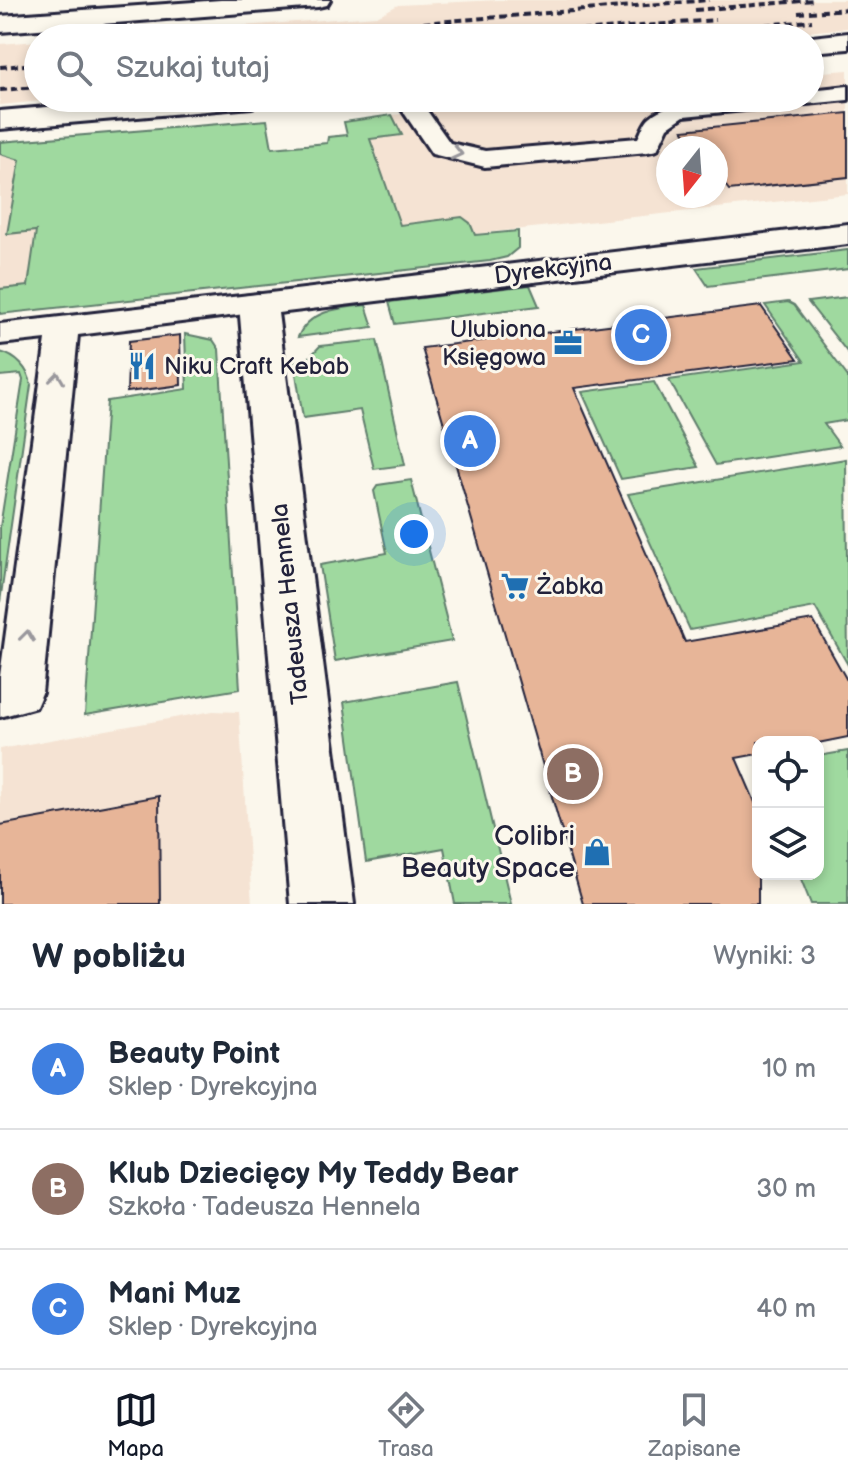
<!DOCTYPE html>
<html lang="pl">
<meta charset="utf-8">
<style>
:root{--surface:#fff;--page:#f6f6f7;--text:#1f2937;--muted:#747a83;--line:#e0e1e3;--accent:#111827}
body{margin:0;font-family:"Balsamiq Sans",sans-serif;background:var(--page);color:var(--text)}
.controls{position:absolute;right:24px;bottom:24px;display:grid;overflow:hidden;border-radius:16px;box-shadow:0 4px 12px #0003}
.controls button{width:72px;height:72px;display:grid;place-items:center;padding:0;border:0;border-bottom:2px solid var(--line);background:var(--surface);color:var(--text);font:40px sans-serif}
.compass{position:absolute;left:656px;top:136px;width:72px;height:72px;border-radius:50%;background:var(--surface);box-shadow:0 4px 12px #0003;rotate:197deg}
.you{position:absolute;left:414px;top:534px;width:28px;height:28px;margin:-20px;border:6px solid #fff;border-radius:50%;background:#1a73e8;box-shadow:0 0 0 12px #1a73e833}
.badge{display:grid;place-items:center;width:52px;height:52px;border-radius:50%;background:var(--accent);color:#fff;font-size:26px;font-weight:700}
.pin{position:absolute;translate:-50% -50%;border:4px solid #fff;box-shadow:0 2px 8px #0006}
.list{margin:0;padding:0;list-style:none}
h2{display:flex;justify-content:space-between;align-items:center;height:104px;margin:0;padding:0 32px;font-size:34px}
h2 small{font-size:26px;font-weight:400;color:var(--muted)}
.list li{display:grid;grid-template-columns:52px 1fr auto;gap:24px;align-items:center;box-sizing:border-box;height:120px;padding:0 32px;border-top:2px solid var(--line)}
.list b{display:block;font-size:30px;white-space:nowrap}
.list p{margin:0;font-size:26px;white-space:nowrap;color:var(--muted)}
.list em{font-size:26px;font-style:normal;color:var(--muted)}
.icon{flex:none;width:44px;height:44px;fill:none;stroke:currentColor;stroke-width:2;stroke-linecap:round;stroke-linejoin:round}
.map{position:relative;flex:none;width:848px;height:904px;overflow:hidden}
.search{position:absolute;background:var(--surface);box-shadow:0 4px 12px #0003;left:24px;right:24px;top:24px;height:88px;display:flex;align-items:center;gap:20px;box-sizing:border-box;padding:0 28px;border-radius:44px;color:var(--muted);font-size:30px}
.sheet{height:464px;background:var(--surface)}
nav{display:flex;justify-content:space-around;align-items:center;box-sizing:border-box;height:112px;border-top:2px solid var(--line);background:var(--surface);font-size:22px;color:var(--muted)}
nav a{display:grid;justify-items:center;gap:4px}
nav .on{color:var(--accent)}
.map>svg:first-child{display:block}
</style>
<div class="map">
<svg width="848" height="904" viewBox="0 0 848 904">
<rect width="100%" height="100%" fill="#fbf7ec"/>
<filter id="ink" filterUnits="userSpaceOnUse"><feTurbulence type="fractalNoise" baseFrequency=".0125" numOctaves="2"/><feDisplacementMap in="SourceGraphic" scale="16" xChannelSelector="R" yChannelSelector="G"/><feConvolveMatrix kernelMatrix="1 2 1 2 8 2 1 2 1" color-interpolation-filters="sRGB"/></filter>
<g filter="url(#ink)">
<!-- built -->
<path fill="#f5e3d3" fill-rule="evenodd" d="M 499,0 L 848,0 L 848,28 L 741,38 L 77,38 L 377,16 L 398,5 Z
M 38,41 L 38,98 L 73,98 L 0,105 L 0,44 Z
M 848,70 L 848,194 L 392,243 L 370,138 L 401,135 L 392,115 L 564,98 L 810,98 L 810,73 ZM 668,148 L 716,148 L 716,196 L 668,196 Z
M 0,154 L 20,160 L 8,234 L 36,231 L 28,286 L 0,289 Z
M 213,711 L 239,712 L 252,904 L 0,904 L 0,749 Z"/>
<!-- green -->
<path fill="#9fd99f" stroke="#607e6d" stroke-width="2" d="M 392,115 L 402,135 L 370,139 L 400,225 L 462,217 L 470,223 L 475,235 L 518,231 L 518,248 L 507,257 L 490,261 L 0,314 L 0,289 L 28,286 L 36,231 L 7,234 L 20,160 L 0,154 L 0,142 L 267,120 L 272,148 L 327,143 L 328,137 L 347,135 L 344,122 Z
M 848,250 L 848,269 L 708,286 L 696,268 Z
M 530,285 L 539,306 L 395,324 L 389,302 Z
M 848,297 L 848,353 L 808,302 Z
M 788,302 L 794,305 L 848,377 L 848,420 L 824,424 L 840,446 L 716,465 L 669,380 L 804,361 L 765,305 Z
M 366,305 L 373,327 L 298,337 C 309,310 340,308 366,305 Z
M 185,334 L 213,340 L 219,349 L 240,689 L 85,715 L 107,401 L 187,389 Z
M 377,340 L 405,465 L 374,469 L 360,410 L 303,418 L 294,361 L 307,360 L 320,346 Z
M 0,352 C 16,356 29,369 31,385 L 0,602 L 0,527 L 23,380 L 21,374 L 0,376 Z
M 654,382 L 699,467 L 621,479 L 582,392 Z
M 846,459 L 848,665 L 815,607 L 690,630 L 628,494 Z
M 411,480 L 452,641 L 335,661 L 320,565 L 387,553 L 374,491 L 378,485 Z
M 458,682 L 511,904 L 455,904 L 444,848 L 366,862 L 344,702 Z
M 848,751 L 848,904 L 811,904 L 799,874 L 818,874 L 818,756 Z"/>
<!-- building -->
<path fill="#e7b598" stroke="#22223b" stroke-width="2" d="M 848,113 L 848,177 L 729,190 L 716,173 L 716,148 L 697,148 L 683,130 Z
M 761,306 L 798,359 L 574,388 L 685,642 L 813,620 L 848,682 L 848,737 L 818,743 L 758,742 L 758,754 L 736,758 L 758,809 L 758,904 L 583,904 L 422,348 Z
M 180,335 L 181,385 L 127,392 L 129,341 Z
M 159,796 L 160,904 L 0,904 L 0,825 Z"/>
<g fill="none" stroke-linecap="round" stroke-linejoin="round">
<defs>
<path id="lane" d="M 848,86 L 848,100 L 684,116 L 668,127 L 657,150 L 648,152 L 485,167 L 432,154 L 394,98 L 418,98 L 450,143 L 485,151 L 638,138 C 642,131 644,122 650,117 C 685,89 767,98 810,98 L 810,90 Z
M 258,294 L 269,297 L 273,304 L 269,311 L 78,335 L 42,693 L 36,707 L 0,717 L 0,676 L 46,339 L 0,344 L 0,324 Z"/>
<path id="street" d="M 221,0 L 330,0 L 327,5 L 318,7 L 0,32 L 0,16 Z
M 848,224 L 848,244 L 278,313 L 354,904 L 290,904 L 239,304 L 245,296 Z"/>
<path id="secondary" d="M 848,33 L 848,49 L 810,52 L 810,38 L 803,38 Z
M 153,98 L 266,98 L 262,104 L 252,107 L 0,129 L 0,111 Z"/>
</defs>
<!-- lane casing -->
<use href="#lane" stroke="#22223b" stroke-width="6"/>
<!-- street casing -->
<use href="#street" stroke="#22223b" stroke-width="6"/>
<!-- secondary casing -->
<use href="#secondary" stroke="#22223b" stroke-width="6"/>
<!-- lane -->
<use href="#lane" fill="#fbf7ec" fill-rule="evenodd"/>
<!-- street -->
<use href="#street" fill="#fbf7ec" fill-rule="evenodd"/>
<!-- secondary -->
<use href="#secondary" fill="#fbf7ec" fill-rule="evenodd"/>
<!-- rail -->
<path stroke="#22223b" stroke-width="4" stroke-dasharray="7 4" stroke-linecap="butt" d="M 695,10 L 814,0
M 798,13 L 848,9
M 700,30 L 812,21
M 237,38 L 709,0
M 495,38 L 715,20
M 0,67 L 38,64
M 0,90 L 38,87"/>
</g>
<!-- one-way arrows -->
<defs><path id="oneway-chevron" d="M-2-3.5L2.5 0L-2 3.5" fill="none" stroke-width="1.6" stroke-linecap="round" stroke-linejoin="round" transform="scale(2)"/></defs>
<g stroke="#99979c">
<use href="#oneway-chevron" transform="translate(457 153) rotate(13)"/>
<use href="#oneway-chevron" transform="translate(57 378) rotate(-83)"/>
<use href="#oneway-chevron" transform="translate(27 636) rotate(-83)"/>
</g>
</g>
<!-- icons -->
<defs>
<symbol id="office-bare" viewBox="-9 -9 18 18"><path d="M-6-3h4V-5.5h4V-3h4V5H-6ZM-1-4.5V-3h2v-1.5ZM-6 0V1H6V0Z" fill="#1f6fb2" stroke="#fbf7ec" stroke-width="2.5" paint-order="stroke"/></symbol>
<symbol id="restaurant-bare" viewBox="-9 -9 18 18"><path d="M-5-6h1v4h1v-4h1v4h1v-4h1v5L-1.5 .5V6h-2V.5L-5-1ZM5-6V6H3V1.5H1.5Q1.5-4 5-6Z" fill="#1f6fb2" stroke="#fbf7ec" stroke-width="2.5" paint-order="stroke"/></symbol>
<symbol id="supermarket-bare" viewBox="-9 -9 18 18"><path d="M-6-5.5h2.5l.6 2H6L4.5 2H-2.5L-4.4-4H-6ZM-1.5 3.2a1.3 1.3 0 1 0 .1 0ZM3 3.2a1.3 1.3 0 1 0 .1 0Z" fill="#1f6fb2" stroke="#fbf7ec" stroke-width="2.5" paint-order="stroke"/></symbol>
<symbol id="shop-bare" viewBox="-9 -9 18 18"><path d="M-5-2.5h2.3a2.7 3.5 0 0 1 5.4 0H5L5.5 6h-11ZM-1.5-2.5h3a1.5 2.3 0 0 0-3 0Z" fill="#1f6fb2" stroke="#fbf7ec" stroke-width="2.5" paint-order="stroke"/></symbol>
</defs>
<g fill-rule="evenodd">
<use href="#office-bare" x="548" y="323" width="40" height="40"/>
<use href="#restaurant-bare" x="122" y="346" width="40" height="40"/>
<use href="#supermarket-bare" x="495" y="566" width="40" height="40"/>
<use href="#shop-bare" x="577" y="832" width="40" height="40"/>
</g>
<g text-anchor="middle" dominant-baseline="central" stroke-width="6" stroke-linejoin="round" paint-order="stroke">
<!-- street labels -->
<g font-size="24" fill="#22223b" stroke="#fbf7ec">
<text transform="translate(553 269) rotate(-7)">Dyrekcyjna</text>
<text transform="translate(290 604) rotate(-96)">Tadeusza Hennela</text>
</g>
<!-- poi labels -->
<g font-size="24" fill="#22223b" stroke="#fbf7ec" text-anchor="start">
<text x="546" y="329" text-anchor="end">Ulubiona<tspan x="546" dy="28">Księgowa</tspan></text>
<text x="164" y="366">Niku Craft Kebab</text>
<text x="537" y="586">Żabka</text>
</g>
<!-- near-poi labels -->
<g font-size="28" fill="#22223b" stroke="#fbf7ec" text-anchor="end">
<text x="575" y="836">Colibri<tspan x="575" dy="32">Beauty Space</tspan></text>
</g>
</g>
</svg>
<div class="controls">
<button><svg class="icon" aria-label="locate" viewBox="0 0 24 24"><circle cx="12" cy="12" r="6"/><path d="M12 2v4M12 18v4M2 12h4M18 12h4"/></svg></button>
<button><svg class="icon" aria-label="layers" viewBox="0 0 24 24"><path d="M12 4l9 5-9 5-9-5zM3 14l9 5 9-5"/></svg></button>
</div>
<svg class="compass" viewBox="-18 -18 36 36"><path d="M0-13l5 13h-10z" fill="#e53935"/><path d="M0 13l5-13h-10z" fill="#747a83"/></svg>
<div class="you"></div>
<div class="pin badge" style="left:470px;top:441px;background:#3f7fe0">A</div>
<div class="pin badge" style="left:573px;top:774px;background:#8d6e63">B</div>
<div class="pin badge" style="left:641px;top:335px;background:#3f7fe0">C</div>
<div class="search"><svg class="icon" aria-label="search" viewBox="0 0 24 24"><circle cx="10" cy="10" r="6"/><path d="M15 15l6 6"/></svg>Szukaj tutaj</div>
</div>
<section class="sheet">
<h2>W pobliżu<small>Wyniki: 3</small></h2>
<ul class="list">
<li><span class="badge" style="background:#3f7fe0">A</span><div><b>Beauty Point</b><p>Sklep · Dyrekcyjna</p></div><em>10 m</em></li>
<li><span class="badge" style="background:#8d6e63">B</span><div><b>Klub Dziecięcy My Teddy Bear</b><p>Szkoła · Tadeusza Hennela</p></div><em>30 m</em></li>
<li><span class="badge" style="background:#3f7fe0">C</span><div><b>Mani Muz</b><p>Sklep · Dyrekcyjna</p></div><em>40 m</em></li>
</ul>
</section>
<nav>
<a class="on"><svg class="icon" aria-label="map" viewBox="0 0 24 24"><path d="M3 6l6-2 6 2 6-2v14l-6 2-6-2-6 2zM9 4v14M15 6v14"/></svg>Mapa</a>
<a><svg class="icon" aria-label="directions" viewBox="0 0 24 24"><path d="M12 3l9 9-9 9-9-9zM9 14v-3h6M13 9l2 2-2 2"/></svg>Trasa</a>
<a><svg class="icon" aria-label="saved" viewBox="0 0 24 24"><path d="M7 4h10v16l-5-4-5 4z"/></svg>Zapisane</a>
</nav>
